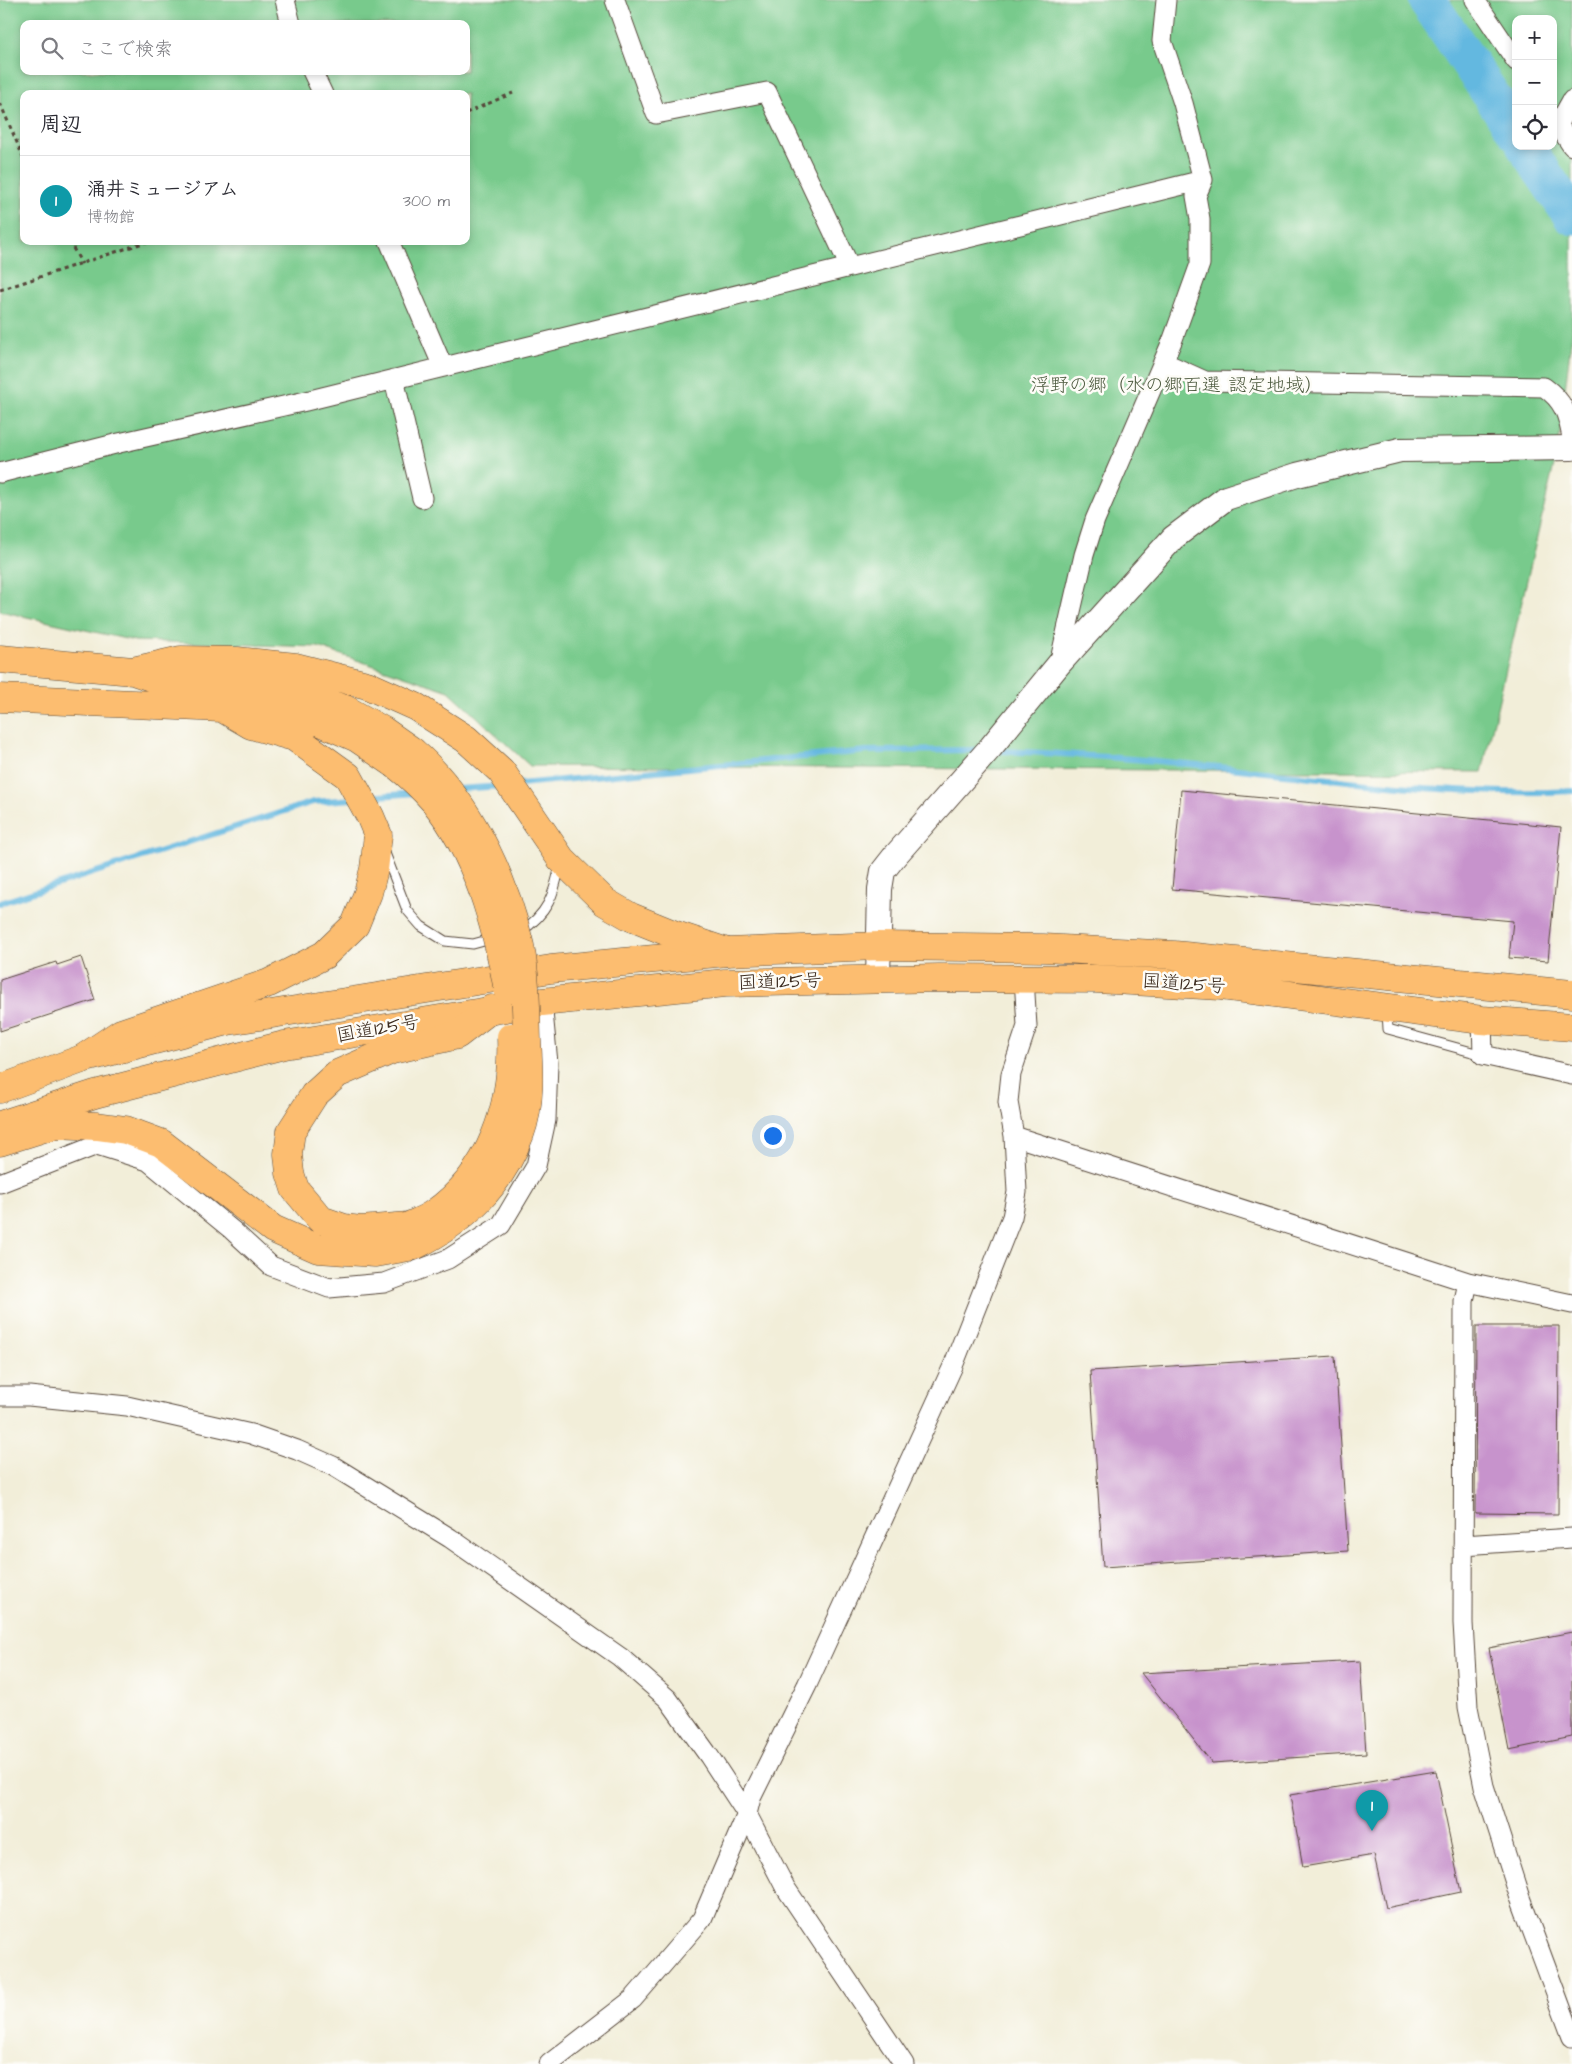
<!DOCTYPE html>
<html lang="ja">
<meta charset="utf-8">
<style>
:root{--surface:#fff;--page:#f7f7f7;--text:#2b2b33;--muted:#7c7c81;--line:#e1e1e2;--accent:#d1495b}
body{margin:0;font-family:"Architects Daughter","Klee One",sans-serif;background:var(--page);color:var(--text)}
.controls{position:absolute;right:15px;top:15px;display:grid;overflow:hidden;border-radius:10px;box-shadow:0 2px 8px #0003}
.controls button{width:45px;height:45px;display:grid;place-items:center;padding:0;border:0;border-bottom:1px solid var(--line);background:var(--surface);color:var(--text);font:25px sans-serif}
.you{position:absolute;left:772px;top:1135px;width:18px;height:18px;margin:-12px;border:4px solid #fff;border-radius:50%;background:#1a73e8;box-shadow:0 0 0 8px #1a73e833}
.badge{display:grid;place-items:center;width:32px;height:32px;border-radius:50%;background:var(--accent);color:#fff;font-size:16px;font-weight:700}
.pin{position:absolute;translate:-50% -41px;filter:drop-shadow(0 1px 2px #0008)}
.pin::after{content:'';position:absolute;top:26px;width:18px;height:15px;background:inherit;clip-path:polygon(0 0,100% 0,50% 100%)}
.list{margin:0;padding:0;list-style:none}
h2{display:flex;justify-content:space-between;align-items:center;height:65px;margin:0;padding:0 20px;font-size:21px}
h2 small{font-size:16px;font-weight:400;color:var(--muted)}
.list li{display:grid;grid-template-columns:32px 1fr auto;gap:15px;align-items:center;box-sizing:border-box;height:90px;padding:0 20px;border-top:1px solid var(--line)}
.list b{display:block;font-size:19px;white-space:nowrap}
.list p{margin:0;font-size:16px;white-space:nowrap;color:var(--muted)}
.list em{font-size:16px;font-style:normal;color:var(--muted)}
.icon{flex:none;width:28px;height:28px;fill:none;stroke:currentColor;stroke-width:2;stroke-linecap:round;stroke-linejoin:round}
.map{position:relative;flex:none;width:1572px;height:2064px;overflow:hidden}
.search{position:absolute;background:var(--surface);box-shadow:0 2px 8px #0003;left:20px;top:20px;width:450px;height:55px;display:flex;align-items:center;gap:12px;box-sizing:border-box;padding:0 18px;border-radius:10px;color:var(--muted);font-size:19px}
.panel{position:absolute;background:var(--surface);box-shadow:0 2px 8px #0003;left:20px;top:90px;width:450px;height:155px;border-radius:10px}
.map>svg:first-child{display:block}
</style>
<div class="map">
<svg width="1572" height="2064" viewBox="0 0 1572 2064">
<rect width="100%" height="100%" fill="#fdfcf7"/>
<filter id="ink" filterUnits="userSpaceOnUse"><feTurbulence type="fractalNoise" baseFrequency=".02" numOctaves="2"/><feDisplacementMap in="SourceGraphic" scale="10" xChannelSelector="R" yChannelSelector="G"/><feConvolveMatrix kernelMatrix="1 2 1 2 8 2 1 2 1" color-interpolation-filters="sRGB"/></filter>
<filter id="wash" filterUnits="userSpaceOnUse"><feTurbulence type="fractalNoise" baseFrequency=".0096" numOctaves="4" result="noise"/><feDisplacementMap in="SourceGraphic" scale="20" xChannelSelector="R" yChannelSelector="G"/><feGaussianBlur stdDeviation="1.12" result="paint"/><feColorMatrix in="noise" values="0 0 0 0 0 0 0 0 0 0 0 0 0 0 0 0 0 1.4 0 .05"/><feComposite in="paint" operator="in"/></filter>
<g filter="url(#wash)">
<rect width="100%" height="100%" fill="#f2eed9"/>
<!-- green -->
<path fill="#78ca8c" stroke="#5a7a55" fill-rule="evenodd" d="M 0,0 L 1572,0 L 1572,333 L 1558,448 L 1482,772 L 530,766 L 449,691 L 318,647 L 135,641 L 0,611 ZM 1516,19 L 1553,19 L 1553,146 L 1516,146 ZM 24,24 L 466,24 L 466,71 L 24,71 ZM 24,94 L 466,94 L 466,241 L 24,241 Z"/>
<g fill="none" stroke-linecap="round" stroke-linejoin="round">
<!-- stream -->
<path stroke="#64b8e0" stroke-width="6" d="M 996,751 C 1095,754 1194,764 1293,775 C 1385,785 1479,796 1572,791
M 520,784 L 867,751 L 981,750
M 458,789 L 502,786
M 368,797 L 415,793
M 0,903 L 313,802 L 353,799"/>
<!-- river -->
<path stroke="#64b8e0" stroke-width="38" d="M 1427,0 L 1516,132
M 1525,146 L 1572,216"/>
</g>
<g id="blocks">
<!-- building -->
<path fill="#c793cc" d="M 1181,790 L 1561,827 L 1548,961 L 1509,958 L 1513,921 L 1172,889 Z
M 81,957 L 95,1000 L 0,1031 L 0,980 L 56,962 L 57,965 Z
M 1476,1326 L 1559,1326 L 1558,1514 L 1475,1513 Z
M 1335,1356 L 1348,1551 L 1103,1567 L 1090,1371 Z
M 1572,1632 L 1572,1737 L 1509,1750 L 1489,1648 Z
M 1360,1661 L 1366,1753 L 1212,1763 L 1141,1673 Z
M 1436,1771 L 1461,1892 L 1386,1908 L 1374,1855 L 1303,1867 L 1290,1795 Z"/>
</g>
</g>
<g filter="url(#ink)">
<use href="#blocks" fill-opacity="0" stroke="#56473a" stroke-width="1"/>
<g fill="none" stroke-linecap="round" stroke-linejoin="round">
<defs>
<path id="service" d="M 385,853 L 407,910 L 421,926 L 445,941 L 473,944 L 495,938
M 520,932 C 548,914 554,895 560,865
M 1387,1011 L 1388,1029 L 1483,1055"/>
<path id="minor" d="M 285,0 L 291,24
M 615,0 L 656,114 L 767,92 L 850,267
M 1475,0 L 1516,61
M 312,71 L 323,94
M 1553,117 L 1572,146
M 1558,125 L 1572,100
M 389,241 L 443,367
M 1163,362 L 1205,381 L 1544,387 C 1564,401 1568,415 1572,438
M 394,379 L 422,498
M 0,473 L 119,443 L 306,401 L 1203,180
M 1059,664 L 1084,555 L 1095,520 L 1173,339 L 1200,264 L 1200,219 L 1196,196 L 1203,180 L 1183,103 L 1162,41 L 1166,0
M 1482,1020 L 1483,1055 L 1572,1075
M 1014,1136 L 1468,1282 L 1572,1304
M 0,1183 L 97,1145 L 148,1161 L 232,1230 L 271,1266 L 329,1288 L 384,1283 L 448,1259 L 501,1225 L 536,1166 L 546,1120 L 548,1063 L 542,1002
M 1468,1282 L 1464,1301 L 1463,1623 L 1468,1707 L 1484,1786 L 1519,1895 L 1572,2037
M 0,1396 L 29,1396 L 127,1406 L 251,1434 L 297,1450 L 333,1466 L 450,1538 L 620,1657 L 668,1699 L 709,1756 L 747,1814 L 785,1887 L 904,2064
M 1463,1545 L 1572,1538
M 549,2064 L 633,1999 L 702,1919 L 747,1814 L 751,1798 L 807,1685 L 953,1366 L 1012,1217 L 1017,1192 L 1014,1136 L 1008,1102 L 1011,1074 L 1027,1026 L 1024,978"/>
<path id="tertiary" d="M 878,979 L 880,889 L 883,871 L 894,857 L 991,747 L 1059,664 L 1173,538 L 1226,498 L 1297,475 L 1400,450 L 1572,448"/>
<path id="trunk" d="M 0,1089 L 82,1059 L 228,1021 L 551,969 L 727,952 L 879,946 L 1043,948 L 1174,955 L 1572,994
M 0,1125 L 95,1094 L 284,1045 L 542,1002 L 725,983 L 939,978 L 1096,979 L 1221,986 L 1482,1020 L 1572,1027"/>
<path id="motorway" d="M 0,659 L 133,671 L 174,685 L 235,687 L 289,692 L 345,709 L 382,730 L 412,751
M 133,671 L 181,660 L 237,661 L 296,667 L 367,685 L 416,707 L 466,739 L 501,771 L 561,859 L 605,902 L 631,917 L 673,934 L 727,952
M 0,698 L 222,708 L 259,707 L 305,715 L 357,738 L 395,764
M 82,1059 L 121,1033 L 269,983 L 324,955 L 355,925 L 368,893 L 374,869 L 378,835 L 370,816 L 348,776 L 294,737 L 251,725 L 222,708
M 0,1142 L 57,1124 L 97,1126 L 126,1130 L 161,1143 L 273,1229 L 318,1249 L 375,1253 L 414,1246
M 409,1226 L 361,1230 L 344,1228 L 321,1220 L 295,1189 L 290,1173 L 288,1154 L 291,1131 L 314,1095 L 337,1074 L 392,1050 L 457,1035 L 491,1009"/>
</defs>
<!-- service casing -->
<use href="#service" stroke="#56473a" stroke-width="11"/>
<!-- minor casing -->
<use href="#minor" stroke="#56473a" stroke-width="21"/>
<!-- tertiary casing -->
<use href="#tertiary" stroke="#56473a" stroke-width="26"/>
<!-- trunk casing -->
<use href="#trunk" stroke="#56473a" stroke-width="29"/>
<!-- motorway casing -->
<use href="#motorway" stroke="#56473a" stroke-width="29"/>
<!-- path -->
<path stroke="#56473a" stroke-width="3" stroke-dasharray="4 4" stroke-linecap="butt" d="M 0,103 L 24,159
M 466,113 L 513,93
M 69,241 L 82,264
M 0,290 L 149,241"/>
<!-- service -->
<use href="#service" stroke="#fff" stroke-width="9"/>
<!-- minor -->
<use href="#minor" stroke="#fff" stroke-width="19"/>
<!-- tertiary -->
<use href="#tertiary" stroke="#fff" stroke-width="24"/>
<!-- trunk -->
<use href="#trunk" stroke="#fcbd6f" stroke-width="28"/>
<!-- motorway -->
<use href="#motorway" stroke="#fcbd6f" stroke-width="28"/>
<defs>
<path id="motorway-bridge" d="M 412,751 C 467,798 504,876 520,946 C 526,977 526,1009 527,1040 C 529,1071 531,1105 520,1134 C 500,1187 464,1221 414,1246
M 395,764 C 409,775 422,787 434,801 C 477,853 496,925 508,990
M 409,1226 C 417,1222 426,1219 433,1214 C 491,1174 514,1105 511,1037"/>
</defs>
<!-- motorway-bridge casing -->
<use href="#motorway-bridge" stroke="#56473a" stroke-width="29" stroke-linecap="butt"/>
<!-- motorway-bridge -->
<use href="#motorway-bridge" stroke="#fcbd6f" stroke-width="28"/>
</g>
</g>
<g text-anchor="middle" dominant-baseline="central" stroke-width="5" stroke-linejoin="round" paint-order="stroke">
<!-- park labels -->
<g font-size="19" fill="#4d5a3f" stroke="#fdfcf7">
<text x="1177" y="385">浮野の郷（水の郷百選 認定地域）</text>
</g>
<!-- street labels -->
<g font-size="19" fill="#3b2a1e" stroke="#fdfcf7">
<text transform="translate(780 982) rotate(-2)">国道125号</text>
<text transform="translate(1184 984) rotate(4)">国道125号</text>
<text transform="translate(378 1029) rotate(-10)">国道125号</text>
</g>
</g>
</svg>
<div class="controls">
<button>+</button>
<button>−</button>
<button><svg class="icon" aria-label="locate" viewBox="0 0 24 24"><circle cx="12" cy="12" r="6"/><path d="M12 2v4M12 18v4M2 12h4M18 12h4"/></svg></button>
</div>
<div class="you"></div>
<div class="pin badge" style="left:1372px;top:1831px;background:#0f9aa8">1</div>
<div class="search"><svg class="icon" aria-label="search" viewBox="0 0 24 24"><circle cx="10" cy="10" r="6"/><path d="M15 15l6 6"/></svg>ここで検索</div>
<section class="panel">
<h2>周辺<small></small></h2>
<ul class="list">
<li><span class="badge" style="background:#0f9aa8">1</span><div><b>涌井ミュージアム</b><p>博物館</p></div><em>300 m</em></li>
</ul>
</section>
</div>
